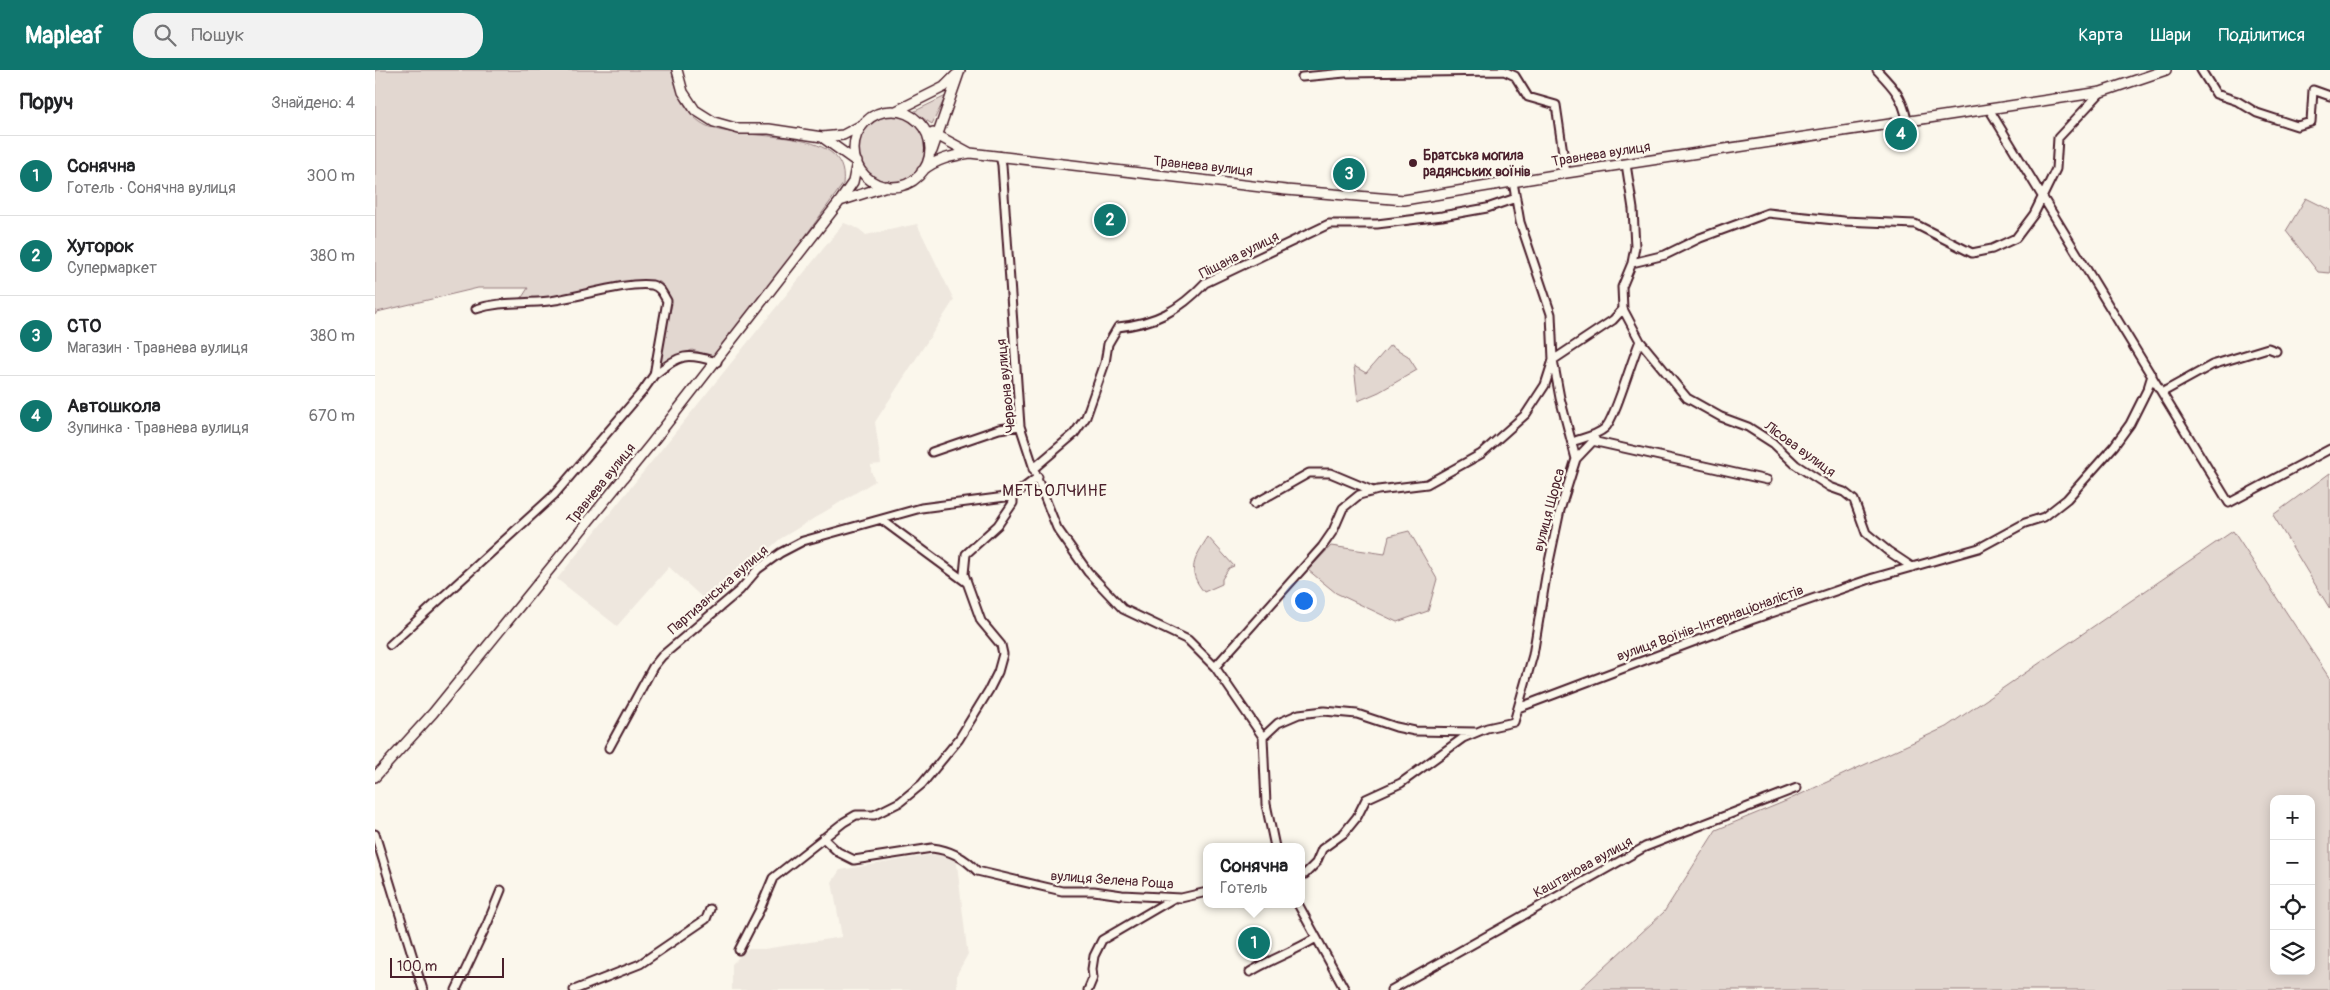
<!DOCTYPE html>
<html lang="uk">
<meta charset="utf-8">
<style>
:root{--surface:#fff;--page:#f2f2f2;--text:#202124;--muted:#757577;--line:#e0e0e0;--accent:#0f766e}
body{margin:0;font-family:Pangolin,sans-serif;background:var(--page);color:var(--text)}
.controls{position:absolute;right:15px;bottom:15px;display:grid;overflow:hidden;border-radius:10px;box-shadow:0 2px 12px #0003}
.controls button{width:45px;height:45px;display:grid;place-items:center;padding:0;border:0;border-bottom:1px solid var(--line);background:var(--surface);color:var(--text);font:25px sans-serif}
.scale{position:absolute;left:15px;bottom:12px;width:114px;box-sizing:border-box;padding-left:5px;border:2px solid #4a1f2b;border-top:0;font-size:14px;line-height:18px;white-space:nowrap;color:#4a1f2b;-webkit-text-stroke:4px #fbf7ec;paint-order:stroke}
.you{position:absolute;left:928px;top:530px;width:18px;height:18px;margin:-12px;border:4px solid #fff;border-radius:50%;background:#1a73e8;box-shadow:0 0 0 8px #1a73e833}
.badge{display:grid;place-items:center;width:32px;height:32px;border-radius:50%;background:var(--accent);color:#fff;font-size:16px;font-weight:700}
.pin{position:absolute;translate:-50% -50%;border:2px solid #fff;box-shadow:0 1px 5px #0006}
.popup{position:absolute;left:828px;top:773px;width:102px;height:65px;box-sizing:border-box;display:grid;place-content:center;border-radius:10px;background:var(--surface);filter:drop-shadow(0 1px 4px #0005);font-size:16px;white-space:nowrap;color:var(--muted)}
.popup b{font-size:19px;color:var(--text)}
.popup::after{content:'';position:absolute;left:50%;top:100%;margin-left:-10px;border:10px solid transparent;border-top-color:var(--surface)}
.list{margin:0;padding:0;list-style:none}
h2{display:flex;justify-content:space-between;align-items:center;height:65px;margin:0;padding:0 20px;font-size:21px}
h2 small{font-size:16px;font-weight:400;color:var(--muted)}
.list li{display:grid;grid-template-columns:32px 1fr auto;gap:15px;align-items:center;box-sizing:border-box;height:80px;padding:0 20px;border-top:1px solid var(--line)}
.list b{display:block;font-size:19px;white-space:nowrap}
.list p{margin:0;font-size:16px;white-space:nowrap;color:var(--muted)}
.list em{font-size:16px;font-style:normal;color:var(--muted)}
.icon{flex:none;width:28px;height:28px;fill:none;stroke:currentColor;stroke-width:2;stroke-linecap:round;stroke-linejoin:round}
.map{position:relative;flex:none;width:1955px;height:920px;overflow:hidden}
header{display:flex;align-items:center;gap:30px;box-sizing:border-box;height:70px;padding:0 25px;background:var(--accent);color:#fff}
header strong{font-size:24px}
nav{display:flex;gap:28px;margin-inline-start:auto;font-size:18px}
.search{width:350px;height:45px;background:var(--page);display:flex;align-items:center;gap:12px;box-sizing:border-box;padding:0 18px;border-radius:20px;color:var(--muted);font-size:19px}
main{display:flex}
aside{flex:1;background:var(--surface)}
.map>svg:first-child{display:block}
</style>
<header>
<strong>Mapleaf</strong>
<div class="search"><svg class="icon" aria-label="search" viewBox="0 0 24 24"><circle cx="10" cy="10" r="6"/><path d="M15 15l6 6"/></svg>Пошук</div>
<nav><a>Карта</a><a>Шари</a><a>Поділитися</a></nav>
</header>
<main>
<aside>
<h2>Поруч<small>Знайдено: 4</small></h2>
<ul class="list">
<li><span class="badge">1</span><div><b>Сонячна</b><p>Готель · Сонячна вулиця</p></div><em>300 m</em></li>
<li><span class="badge">2</span><div><b>Хуторок</b><p>Супермаркет</p></div><em>380 m</em></li>
<li><span class="badge">3</span><div><b>СТО</b><p>Магазин · Травнева вулиця</p></div><em>380 m</em></li>
<li><span class="badge">4</span><div><b>Автошкола</b><p>Зупинка · Травнева вулиця</p></div><em>670 m</em></li>
</ul>
</aside>
<div class="map">
<svg width="1955" height="920" viewBox="0 0 1955 920">
<rect width="100%" height="100%" fill="#fbf7ec"/>
<filter id="ink" filterUnits="userSpaceOnUse"><feTurbulence type="fractalNoise" baseFrequency=".02" numOctaves="2"/><feDisplacementMap in="SourceGraphic" scale="10" xChannelSelector="R" yChannelSelector="G"/><feConvolveMatrix kernelMatrix="1 2 1 2 8 2 1 2 1" color-interpolation-filters="sRGB"/></filter>
<g filter="url(#ink)">
<!-- built -->
<path fill="#eee7de" d="M 469,153 L 484,159 L 491,165 L 542,154 L 579,230 L 500,352 L 506,394 L 496,395 L 496,401 L 500,411 L 405,469 L 333,533 L 294,497 L 242,556 L 182,509 Z
M 567,783 L 577,786 L 582,794 L 592,879 L 593,884 L 582,904 L 582,920 L 357,920 L 357,894 L 372,879 L 389,879 L 467,867 L 457,812 L 465,800 Z"/>
<!-- green -->
<path fill="#e2d7d0" stroke="#967b7e" fill-rule="evenodd" d="M 0,0 L 297,0 C 300,21 312,47 332,56 C 366,73 476,53 468,114 L 346,283 L 337,286 L 317,280 L 281,296 L 297,234 L 290,217 L 285,212 L 264,211 L 183,227 L 146,229 L 153,218 L 103,218 L 2,242 L 0,245 Z
M 571,26 L 557,54 L 538,42 Z
M484 79a33 33 0 1 1 66 0a33 33 0 1 1-66 0Z
M 1931,128 L 1955,140 L 1955,203 L 1943,202 L 1911,161 Z
M 1015,275 L 1033,286 L 1042,300 L 1004,322 L 983,331 L 979,296 L 991,303 Z
M 1955,403 L 1955,539 L 1898,445 Z
M 1034,461 L 1062,509 L 1053,541 L 1022,552 L 961,523 L 933,500 L 956,476 L 1010,484 L 1014,466 Z
M 1858,461 L 1955,609 L 1955,920 L 1204,920 L 1289,842 L 1341,760 L 1411,731 L 1571,657 ZM 1899,729 L 1936,729 L 1936,901 L 1899,901 Z
M 833,467 L 859,496 L 854,498 L 847,509 L 847,514 L 829,522 C 811,500 819,489 833,467 Z"/>
<g fill="none" stroke-linecap="round" stroke-linejoin="round">
<defs>
<path id="minor" d="M 1502,0 C 1519,18 1527,26 1532,50
M 1826,0 L 1841,24 L 1862,31 L 1882,43 L 1922,56 L 1936,52 L 1938,20 L 1955,26
M 927,7 L 970,3 L 1129,1 L 1140,6 L 1153,27 L 1181,35 L 1191,103
M 1614,39 L 1854,433 L 1955,379
M 625,86 L 627,95 L 645,356 L 663,411 L 682,458 L 713,502 L 748,539 L 813,570 L 840,597 L 888,667 L 891,734 L 900,777
M 1257,193 L 1290,185 L 1325,168 L 1393,143 L 1469,151 L 1540,154 L 1597,183 L 1617,179 L 1641,168 L 1659,144 L 1681,99 L 1683,68 L 1726,22
M 1265,271 L 1312,328 L 1346,347 L 1373,357 L 1398,373 L 1421,395 L 1455,417 L 1469,422 L 1479,430 L 1491,463 L 1513,481 L 1537,497
M 279,305 C 306,285 308,282 342,292
M 1788,322 L 1837,295 L 1893,278 L 1901,281
M 1217,371 L 1392,410
M 1197,372 C 1207,368 1221,366 1230,358 C 1240,349 1257,288 1265,271 L 1248,239
M 557,382 L 624,359 L 645,356
M 1201,389 L 1220,369
M 658,399 L 699,364 L 711,347 L 730,293 L 733,274 L 743,257 C 780,253 804,241 830,213 L 954,154 L 1002,154 L 1067,146 L 1112,138 L 1141,128
M 879,434 L 934,403 L 955,403 L 998,421
M 507,450 L 591,512
M 15,575 L 179,425 L 267,322 L 279,305 L 292,231 C 288,224 285,217 277,215 C 252,211 201,228 174,231 C 148,234 125,231 101,239
M 840,597 L 947,477 L 958,461 L 968,438 L 984,425 L 1003,420 L 1052,414 L 1106,384 L 1151,344 L 1170,315 L 1178,290 L 1238,250 L 1248,239 L 1247,217 L 1257,193 L 1260,177 L 1258,139 L 1251,94
M 1143,638 L 1376,550 L 1498,508 L 1604,478 L 1650,453 L 1669,447 L 1692,429 L 1739,376 L 1755,354 L 1773,318 L 1777,305
M 888,667 L 903,653 L 924,644 L 949,641 L 982,644 L 1021,657 L 1040,661 L 1100,662
M 234,678 L 278,597 L 287,586 L 365,520 L 383,499 L 405,483 L 428,471 L 546,438 L 638,426
M 0,764 L 48,920
M 448,768 L 463,782 L 479,790 L 557,778 C 575,780 590,788 602,801 L 687,821 L 719,821 L 747,825 L 806,828 L 832,822
M 926,804 L 930,804 L 941,793 L 947,779 L 969,763 L 982,747 L 991,729 L 1026,713 L 1088,668 L 1112,658 L 1139,652 L 1158,585 L 1171,506 L 1185,440 L 1201,389 L 1185,328 L 1178,290 L 1176,244 L 1145,152 L 1138,112
M 923,834 L 970,920
M 364,880 L 385,839 L 398,808 L 469,752 L 481,745 L 499,745 L 525,732 L 547,714 L 584,669 L 614,620 L 623,602 L 628,584 L 626,575 L 606,551 L 589,504 L 591,484 L 623,455 L 638,433 L 638,426 L 663,407
M 875,902 C 896,889 920,881 941,868
M 81,920 L 113,852 L 126,820
M 199,920 L 265,894 L 331,849 L 335,839
M 713,920 L 718,908 L 717,899 L 719,886 L 727,870 L 799,828
M 1016,920 L 1270,777 L 1422,718"/>
<path id="tertiary" d="M 302,0 L 308,22 L 320,40 L 339,52 L 364,59 L 394,59 L 447,67 L 468,65 L 487,55
M 521,41 L 569,17 L 581,5
M479 79a38 38 0 1 1 76 0a38 38 0 1 1-76 0Z
M 558,63 L 595,83
M 557,81 L 585,0
M 547,101 C 561,89 577,86 595,83 L 911,120 L 1029,130 L 1191,103 L 1726,22 L 1791,0
M 465,131 L 512,116
M 0,707 L 58,643 L 276,374 L 465,131 L 478,112 L 482,92 L 447,67"/>
</defs>
<!-- minor casing -->
<use href="#minor" stroke="#4a1f2b" stroke-width="11"/>
<!-- tertiary casing -->
<use href="#tertiary" stroke="#4a1f2b" stroke-width="12"/>
<!-- minor -->
<use href="#minor" stroke="#fbf7ec" stroke-width="7"/>
<!-- tertiary -->
<use href="#tertiary" stroke="#fbf7ec" stroke-width="9"/>
</g>
</g>
<!-- markers -->
<circle fill="#4a1f2b" stroke="#fbf7ec" stroke-width="2" cx="1038" cy="93" r="5"/>
<g text-anchor="middle" dominant-baseline="central" stroke-width="4.5" stroke-linejoin="round" paint-order="stroke">
<!-- street labels -->
<g font-size="14" fill="#4a1f2b" stroke="#fbf7ec">
<text transform="translate(1226 84) rotate(-9)">Травнева вулиця</text>
<text transform="translate(828 96) rotate(6)">Травнева вулиця</text>
<text transform="translate(864 185) rotate(-27)">Піщана вулиця</text>
<text transform="translate(631 316) rotate(-96)">Червона вулиця</text>
<text transform="translate(1425 379) rotate(36)">Лісова вулиця</text>
<text transform="translate(226 414) rotate(-51)">Травнева вулиця</text>
<text transform="translate(1174 440) rotate(-75)">вулиця Щорса</text>
<text transform="translate(343 520) rotate(-41)">Партизанська вулиця</text>
<text transform="translate(1335 553) rotate(-20)">вулиця Воїнів-Інтернаціоналістів</text>
<text transform="translate(1208 797) rotate(-29)">Каштанова вулиця</text>
<text transform="translate(737 810) rotate(4)">вулиця Зелена Роща</text>
</g>
<!-- poi labels -->
<g font-size="14" font-weight="bold" fill="#4a1f2b" stroke="#fbf7ec" text-anchor="start">
<text x="1048" y="85">Братська могила<tspan x="1048" dy="16">радянських воїнів</tspan></text>
</g>
<!-- quarter labels -->
<g font-size="16" letter-spacing="1" fill="#4a1f2b" stroke="#fbf7ec">
<text x="680" y="421">МЕТЬОЛЧИНЕ</text>
</g>
</g>
</svg>
<div class="controls">
<button>+</button>
<button>−</button>
<button><svg class="icon" aria-label="locate" viewBox="0 0 24 24"><circle cx="12" cy="12" r="6"/><path d="M12 2v4M12 18v4M2 12h4M18 12h4"/></svg></button>
<button><svg class="icon" aria-label="layers" viewBox="0 0 24 24"><path d="M12 4l9 5-9 5-9-5zM3 14l9 5 9-5"/></svg></button>
</div>
<div class="scale">100 m</div>
<div class="you"></div>
<div class="pin badge" style="left:879px;top:873px">1</div>
<div class="popup"><b>Сонячна</b>Готель</div>
<div class="pin badge" style="left:735px;top:150px">2</div>
<div class="pin badge" style="left:974px;top:104px">3</div>
<div class="pin badge" style="left:1526px;top:64px">4</div>
</div>
</main>
